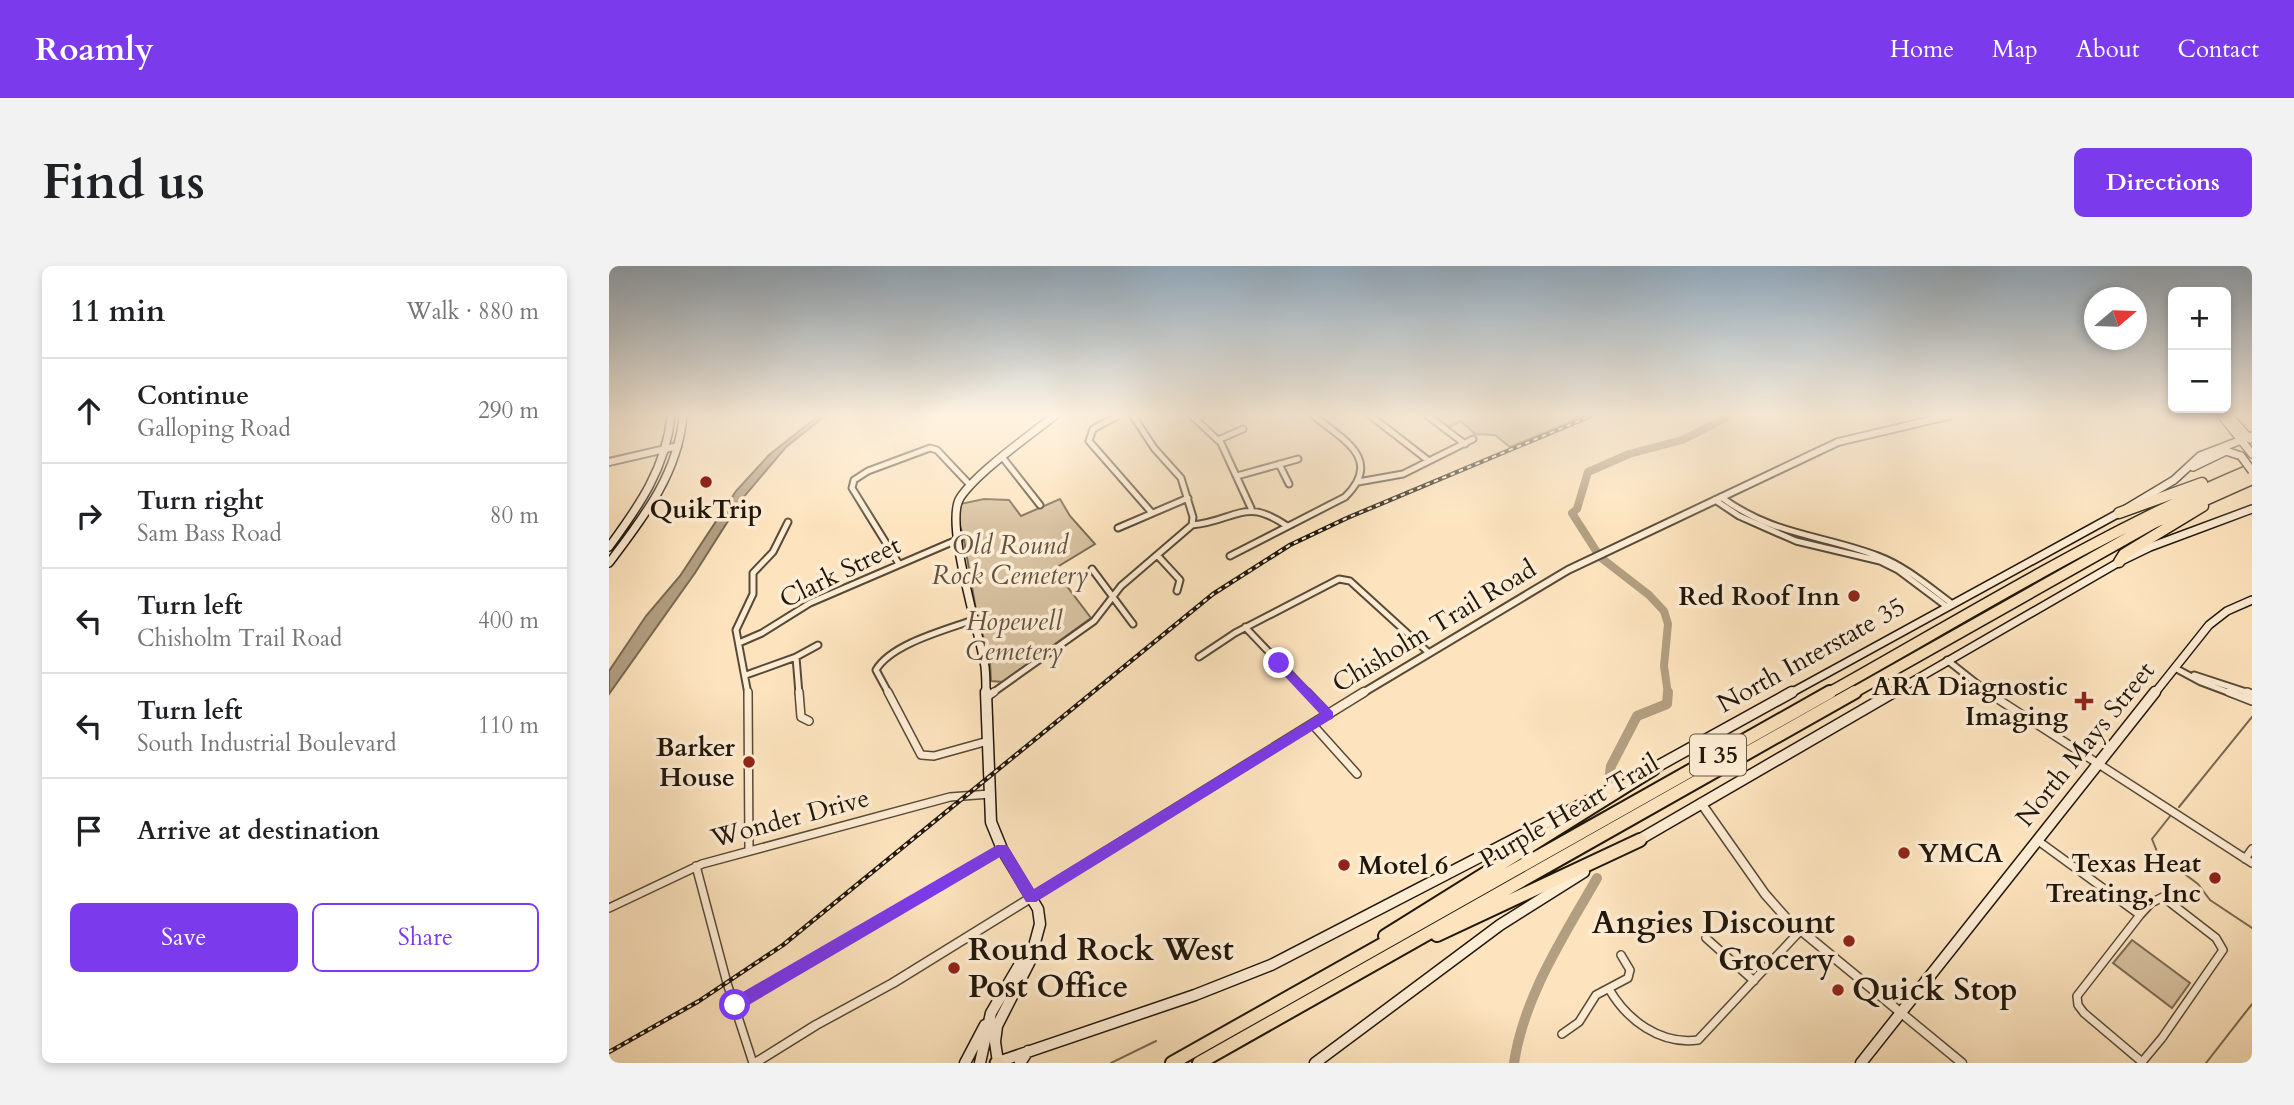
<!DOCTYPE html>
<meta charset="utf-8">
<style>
:root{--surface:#fff;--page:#f2f2f2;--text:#202124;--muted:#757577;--line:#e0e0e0;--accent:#7c3aed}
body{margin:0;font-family:Cardo,serif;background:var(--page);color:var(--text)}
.controls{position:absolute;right:21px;top:21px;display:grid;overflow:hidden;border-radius:10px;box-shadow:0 4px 10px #0003}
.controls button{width:63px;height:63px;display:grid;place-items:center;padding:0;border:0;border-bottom:2px solid var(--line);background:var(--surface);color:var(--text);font:35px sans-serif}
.compass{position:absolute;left:1475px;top:21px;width:63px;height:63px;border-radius:50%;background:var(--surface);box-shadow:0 4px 10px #0003;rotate:71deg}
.stop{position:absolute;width:21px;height:21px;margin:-16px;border:5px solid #7c3aed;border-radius:50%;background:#fff}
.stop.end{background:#7c3aed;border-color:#fff;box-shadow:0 2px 7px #0008}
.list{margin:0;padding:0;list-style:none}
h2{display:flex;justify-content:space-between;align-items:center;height:91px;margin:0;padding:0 28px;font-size:30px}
h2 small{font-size:23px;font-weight:400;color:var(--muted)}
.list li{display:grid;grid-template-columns:46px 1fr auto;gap:21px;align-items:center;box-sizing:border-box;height:105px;padding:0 28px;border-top:2px solid var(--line)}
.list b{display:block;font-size:26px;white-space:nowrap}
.list p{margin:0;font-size:23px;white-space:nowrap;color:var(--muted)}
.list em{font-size:23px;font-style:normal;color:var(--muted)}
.actions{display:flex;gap:14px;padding:21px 28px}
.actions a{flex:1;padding:16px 0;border:2px solid var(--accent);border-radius:10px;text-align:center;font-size:24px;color:var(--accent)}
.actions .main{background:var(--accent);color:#fff}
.icon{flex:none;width:38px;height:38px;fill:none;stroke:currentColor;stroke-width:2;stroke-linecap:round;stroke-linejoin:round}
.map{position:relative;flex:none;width:1643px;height:797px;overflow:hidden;border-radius:10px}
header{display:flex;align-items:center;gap:42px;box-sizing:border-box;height:98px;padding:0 35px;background:var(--accent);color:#fff}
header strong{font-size:33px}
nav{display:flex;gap:38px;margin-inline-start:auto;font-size:24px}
.intro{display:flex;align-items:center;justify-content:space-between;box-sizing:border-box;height:168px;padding:0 42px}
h1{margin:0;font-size:49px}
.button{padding:18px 32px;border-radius:10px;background:var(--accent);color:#fff;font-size:24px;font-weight:700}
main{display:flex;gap:42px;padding:0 42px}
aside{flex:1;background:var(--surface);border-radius:10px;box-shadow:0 4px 10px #0003}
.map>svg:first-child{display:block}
</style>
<header>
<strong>Roamly</strong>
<nav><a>Home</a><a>Map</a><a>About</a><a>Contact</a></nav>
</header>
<div class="intro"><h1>Find us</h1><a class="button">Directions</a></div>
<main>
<aside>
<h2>11 min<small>Walk · 880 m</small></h2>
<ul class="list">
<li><svg class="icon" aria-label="ahead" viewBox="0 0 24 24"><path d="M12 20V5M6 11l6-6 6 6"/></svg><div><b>Continue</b><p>Galloping Road</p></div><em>290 m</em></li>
<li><svg class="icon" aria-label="right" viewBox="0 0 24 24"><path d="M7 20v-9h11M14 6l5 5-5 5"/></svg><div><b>Turn right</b><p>Sam Bass Road</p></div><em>80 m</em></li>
<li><svg class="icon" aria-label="left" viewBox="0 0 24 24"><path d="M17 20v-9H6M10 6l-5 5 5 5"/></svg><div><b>Turn left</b><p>Chisholm Trail Road</p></div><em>400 m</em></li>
<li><svg class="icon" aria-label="left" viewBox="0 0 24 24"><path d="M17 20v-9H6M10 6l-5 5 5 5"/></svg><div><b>Turn left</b><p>South Industrial Boulevard</p></div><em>110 m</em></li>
<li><svg class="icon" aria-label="arrive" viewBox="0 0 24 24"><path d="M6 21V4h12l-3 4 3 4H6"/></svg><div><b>Arrive at destination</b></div></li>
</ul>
<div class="actions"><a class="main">Save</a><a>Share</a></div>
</aside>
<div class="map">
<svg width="1643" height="797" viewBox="0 0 1643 797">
<rect width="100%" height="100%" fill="#fde4be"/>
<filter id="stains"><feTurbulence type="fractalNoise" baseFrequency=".00286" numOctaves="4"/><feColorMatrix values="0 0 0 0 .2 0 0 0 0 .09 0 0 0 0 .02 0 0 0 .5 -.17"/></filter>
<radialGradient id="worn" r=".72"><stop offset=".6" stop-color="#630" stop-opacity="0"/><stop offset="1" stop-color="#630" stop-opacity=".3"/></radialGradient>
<!-- green -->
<path fill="#d7c1a0" stroke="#7c6c56" stroke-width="2" d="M 825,150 L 976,150 L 901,181 L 886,169 L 866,168 L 852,155 L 840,161 Z
M 375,233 L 400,234 L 412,250 L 451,233 L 461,250 L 486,278 L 445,303 L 482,352 L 394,416 L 382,415 L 381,396 L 367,344 L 354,268 L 348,253 L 351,238 Z
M 1523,674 L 1581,717 L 1563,742 L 1504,697 Z"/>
<!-- water -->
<path fill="#b29e81" stroke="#786852" stroke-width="2" d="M 209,150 L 216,150 L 177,181 L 133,233 L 86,307 L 0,428 L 0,405 L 37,350 L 71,310 L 127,225 L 160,189 Z"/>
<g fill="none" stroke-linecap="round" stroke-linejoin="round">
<!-- stream -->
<path stroke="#786852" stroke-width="2" d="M 1570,541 L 1643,451
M 1562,549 L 1543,573 L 1549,588 L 1589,618 L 1601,634 L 1643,662
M 502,797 L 547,775
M 1597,797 L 1643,738"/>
<!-- river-far1 -->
<path stroke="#b29e81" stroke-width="8" d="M 1059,428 L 1055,400 L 1059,358 L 1055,345 L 1040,329 L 991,291 L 963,247 L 968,243 L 979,206 L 1020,188 L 1073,174 L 1121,150"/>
<!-- river -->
<path stroke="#b29e81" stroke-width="10" d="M 1000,515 L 1002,500 L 1028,450 L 1058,438 L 1059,426
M 905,797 C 915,730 955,670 988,612"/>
<defs>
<path id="minor-far1" d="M 508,150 L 484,163 L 480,175 L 543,247
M 583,150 L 612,177 L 642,242
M 762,150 L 820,195
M 819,150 L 856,178
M 609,174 L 634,163
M 394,192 L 431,239
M 670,198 L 680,218
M 628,210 L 689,193
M 749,216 L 794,208 L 864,173
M 1112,231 C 1165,270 1211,268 1269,290 C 1296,300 1319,320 1342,337
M 1106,234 L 1130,250 L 1187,275 L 1271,295 L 1289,304 L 1337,340
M 583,259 C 627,255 635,230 678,260
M 509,262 L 579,232
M 548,289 L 571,314 L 568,325
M 621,290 L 736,231 C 775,193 733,173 705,150
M 290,298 L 243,222 L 245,214 L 259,205 L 321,182 L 328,184 L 361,219
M 483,303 L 524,358
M 636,361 L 700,428
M 130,377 L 153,367 L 201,337 L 350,273
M 187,391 L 190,428
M 590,391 L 626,367 L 730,313 L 741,315 L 820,387
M 1338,394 L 1381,428
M 1566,402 L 1592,416 L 1624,428
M 137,409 L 187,391 L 209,379
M 1585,409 L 1643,428
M 139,428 L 127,364 L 144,328 L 144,307 L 164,286 L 179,256
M 280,428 L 267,404 C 282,378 336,364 364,354
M 382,428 L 485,355 L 512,320 L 583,259 L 584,251 L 572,212 L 545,182 L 524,150"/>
<path id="minor" d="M 139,426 L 140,585
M 190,426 L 192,451 L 200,455
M 279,426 L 312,489 L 325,490 L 379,475
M 698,426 L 720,449
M 1378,426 L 1643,597
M 1620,426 L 1643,435
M 1638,426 L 1643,428
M 378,431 L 385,426
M 704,459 L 748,508
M 1428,574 L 1531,649
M 1636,593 L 1643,583
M 87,600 L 118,717 L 144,797
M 1554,631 L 1607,672 L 1614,684 L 1553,772 L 1533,796 L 1475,747 L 1469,739 L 1468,730 L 1531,649 L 1542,637 Z
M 0,642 L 93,598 L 341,531 L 381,528
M 1097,672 L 1145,715
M 1000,723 C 1018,754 1051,779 1089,774 L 1191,665
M 126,739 L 393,583
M 953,768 L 970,756 L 987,729 L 1019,712 L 1021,704 L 1012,689"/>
<path id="tertiary-far1" d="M 0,196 L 69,180
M 752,428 L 959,304 L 1229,176 L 1339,150"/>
<path id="tertiary" d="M 1092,537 L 1156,628 L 1178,653 L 1353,797
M 146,797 L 207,759 L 284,717 L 755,426"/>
<path id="secondary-far1" d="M 1613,150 L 1643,188
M 1620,150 L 1641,173
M 1584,201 L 1617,185 L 1632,190
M 0,281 C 30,240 57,202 62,150
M 0,297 C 34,252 69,208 74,150
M 377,428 C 377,419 377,410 376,401 C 371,368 335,257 351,232 C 367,207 420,170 445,150
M 1180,428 L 1510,247 L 1565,214 L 1591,190 L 1643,170
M 1282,428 L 1512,295 L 1541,281 L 1643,243
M 1545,428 L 1600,359 L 1618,345 L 1643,334"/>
<path id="secondary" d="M 377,426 L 382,556 L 393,583 L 429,643 L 431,658 L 421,695 L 388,760 L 386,776 L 389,796 L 586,729 L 662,699 L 1006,521
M 1040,505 L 1183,426
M 1028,575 L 1285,426
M 356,797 L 376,759
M 371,797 L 382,747 L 415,691 L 422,685
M 411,797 L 419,785
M 706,797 L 891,659 L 975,606
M 1252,797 L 1546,426"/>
<path id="trunk" d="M 387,797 L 390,797"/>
<path id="motorway-far1" d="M 1510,247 L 1593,217
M 1510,296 L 1515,288 L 1594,240
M 1218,428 C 1358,350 1495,264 1643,203
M 1242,428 L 1545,257 L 1643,213"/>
<path id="motorway" d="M 828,669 L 1031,574
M 776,670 L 1044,503
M 563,797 L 1221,426
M 590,797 L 1246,426"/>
</defs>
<!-- minor-far1 casing -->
<use href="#minor-far1" stroke="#574a38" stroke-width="9"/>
<!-- minor casing -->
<use href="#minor" stroke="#574a38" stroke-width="10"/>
<!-- tertiary-far1 casing -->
<use href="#tertiary-far1" stroke="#574a38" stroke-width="10"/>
<!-- tertiary casing -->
<use href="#tertiary" stroke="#574a38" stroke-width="11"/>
<!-- secondary-far1 casing -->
<use href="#secondary-far1" stroke="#20170c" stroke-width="10"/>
<!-- secondary casing -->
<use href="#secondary" stroke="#20170c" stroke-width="13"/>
<!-- trunk casing -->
<use href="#trunk" stroke="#20170c" stroke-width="15"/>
<!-- motorway-far1 casing -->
<use href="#motorway-far1" stroke="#20170c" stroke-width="13"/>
<!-- motorway casing -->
<use href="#motorway" stroke="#20170c" stroke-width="16"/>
<!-- minor-far1 -->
<use href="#minor-far1" stroke="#feedd5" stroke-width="5"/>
<!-- minor -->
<use href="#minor" stroke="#feedd5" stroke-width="7"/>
<!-- tertiary-far1 -->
<use href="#tertiary-far1" stroke="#feedd5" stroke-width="6"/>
<!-- tertiary -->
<use href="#tertiary" stroke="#feedd5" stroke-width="8"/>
<!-- secondary-far1 -->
<use href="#secondary-far1" stroke="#feedd5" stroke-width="7"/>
<!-- secondary -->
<use href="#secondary" stroke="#feedd5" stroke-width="10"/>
<!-- trunk -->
<use href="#trunk" stroke="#fde4be" stroke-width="11"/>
<!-- motorway-far1 -->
<use href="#motorway-far1" stroke="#fde4be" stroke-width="10"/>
<!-- motorway -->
<use href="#motorway" stroke="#fde4be" stroke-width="12"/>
<defs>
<path id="rail" d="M 0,786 L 90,735 L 174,679 L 604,328 L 681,279 L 738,252 L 982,150"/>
</defs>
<!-- rail casing -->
<use href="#rail" stroke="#20170c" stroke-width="4.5"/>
<!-- rail -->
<use href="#rail" stroke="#feedd5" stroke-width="2" stroke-dasharray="4.5" stroke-linecap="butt"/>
<defs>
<path id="secondary-bridge" d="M 1632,190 L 1643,205"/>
</defs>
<!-- secondary-bridge casing -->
<use href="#secondary-bridge" stroke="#20170c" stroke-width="10" stroke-linecap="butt"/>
<!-- secondary-bridge -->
<use href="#secondary-bridge" stroke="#feedd5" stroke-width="7"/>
</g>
<!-- sky -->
<linearGradient id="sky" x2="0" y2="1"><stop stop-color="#92abbf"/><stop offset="0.57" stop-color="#fef3e2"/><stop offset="1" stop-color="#fef3e2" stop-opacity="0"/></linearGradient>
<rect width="1643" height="261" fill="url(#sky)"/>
<!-- route -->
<path fill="#7c3aed" d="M 670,392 L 724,446 L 724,452 L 427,636 L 417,636 L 391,591 L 131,744 L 126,747 L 120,744 L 118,739 L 120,734 L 388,579 L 398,579 L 425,623 L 711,448 L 666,400 L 666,394 Z"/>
<!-- markers -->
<g fill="#8f2418" stroke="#feedd5" stroke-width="2.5">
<circle cx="97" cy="216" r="7"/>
<circle cx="1245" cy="330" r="7"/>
<path d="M1471.5 424.5h7v7h7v7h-7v7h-7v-7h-7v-7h7z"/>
<circle cx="140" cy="496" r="7"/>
<circle cx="1295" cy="587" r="7"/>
<circle cx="735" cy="599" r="7"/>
<circle cx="1606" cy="612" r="7"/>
<circle cx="1240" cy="675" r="7"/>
<circle cx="345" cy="702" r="7"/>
<circle cx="1229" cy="724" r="7"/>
</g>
<g text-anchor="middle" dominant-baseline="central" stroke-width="7" stroke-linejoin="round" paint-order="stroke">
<!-- shield labels -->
<rect fill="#feedd5" stroke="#635748" stroke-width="2" x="1081" y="468.5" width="56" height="41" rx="5"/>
<g font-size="24" font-weight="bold" fill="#20170c">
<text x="1109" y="489">I 35</text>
</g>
<!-- poi labels -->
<g font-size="26" font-weight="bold" fill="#20170c" stroke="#feedd5" text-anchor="end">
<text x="97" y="243" text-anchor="middle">QuikTrip</text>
<text x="1231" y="330">Red Roof Inn</text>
<text x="1459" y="420">ARA Diagnostic<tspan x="1459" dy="30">Imaging</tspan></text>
<text x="126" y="481">Barker<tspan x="126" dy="30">House</tspan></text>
<text x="1309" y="587" text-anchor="start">YMCA</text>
<text x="1592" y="597">Texas Heat<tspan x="1592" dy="30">Treating, Inc</tspan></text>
<text x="749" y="599" text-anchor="start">Motel 6</text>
</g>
<!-- park labels -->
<g font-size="26" font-style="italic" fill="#605240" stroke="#feedd5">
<text x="401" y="279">Old Round<tspan x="401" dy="30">Rock Cemetery</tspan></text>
<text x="405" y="355">Hopewell<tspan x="405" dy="30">Cemetery</tspan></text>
</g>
<!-- street labels -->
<g font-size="26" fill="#20170c" stroke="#feedd5">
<text transform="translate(231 306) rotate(-26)">Clark Street</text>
<text transform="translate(825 360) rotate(-31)">Chisholm Trail Road</text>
<text transform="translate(1202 389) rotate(-29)">North Interstate 35</text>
<text transform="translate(1476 478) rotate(-51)">North Mays Street</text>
<text transform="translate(960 545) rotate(-30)">Purple Heart Trail</text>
<text transform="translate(181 552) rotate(-15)">Wonder Drive</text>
</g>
<!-- near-poi labels -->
<g font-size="32" font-weight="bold" fill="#20170c" stroke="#feedd5" text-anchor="start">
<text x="1226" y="657" text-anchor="end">Angies Discount<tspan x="1226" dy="37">Grocery</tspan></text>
<text x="359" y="684">Round Rock West<tspan x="359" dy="37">Post Office</tspan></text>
<text x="1243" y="724">Quick Stop</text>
</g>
</g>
<rect width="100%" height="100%" filter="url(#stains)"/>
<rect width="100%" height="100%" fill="url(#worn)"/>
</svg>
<div class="controls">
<button>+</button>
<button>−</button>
</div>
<svg class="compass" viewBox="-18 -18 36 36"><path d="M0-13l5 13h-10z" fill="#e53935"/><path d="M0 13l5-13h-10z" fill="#757577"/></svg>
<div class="stop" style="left:126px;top:739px"></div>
<div class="stop end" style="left:670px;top:397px"></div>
</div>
</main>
